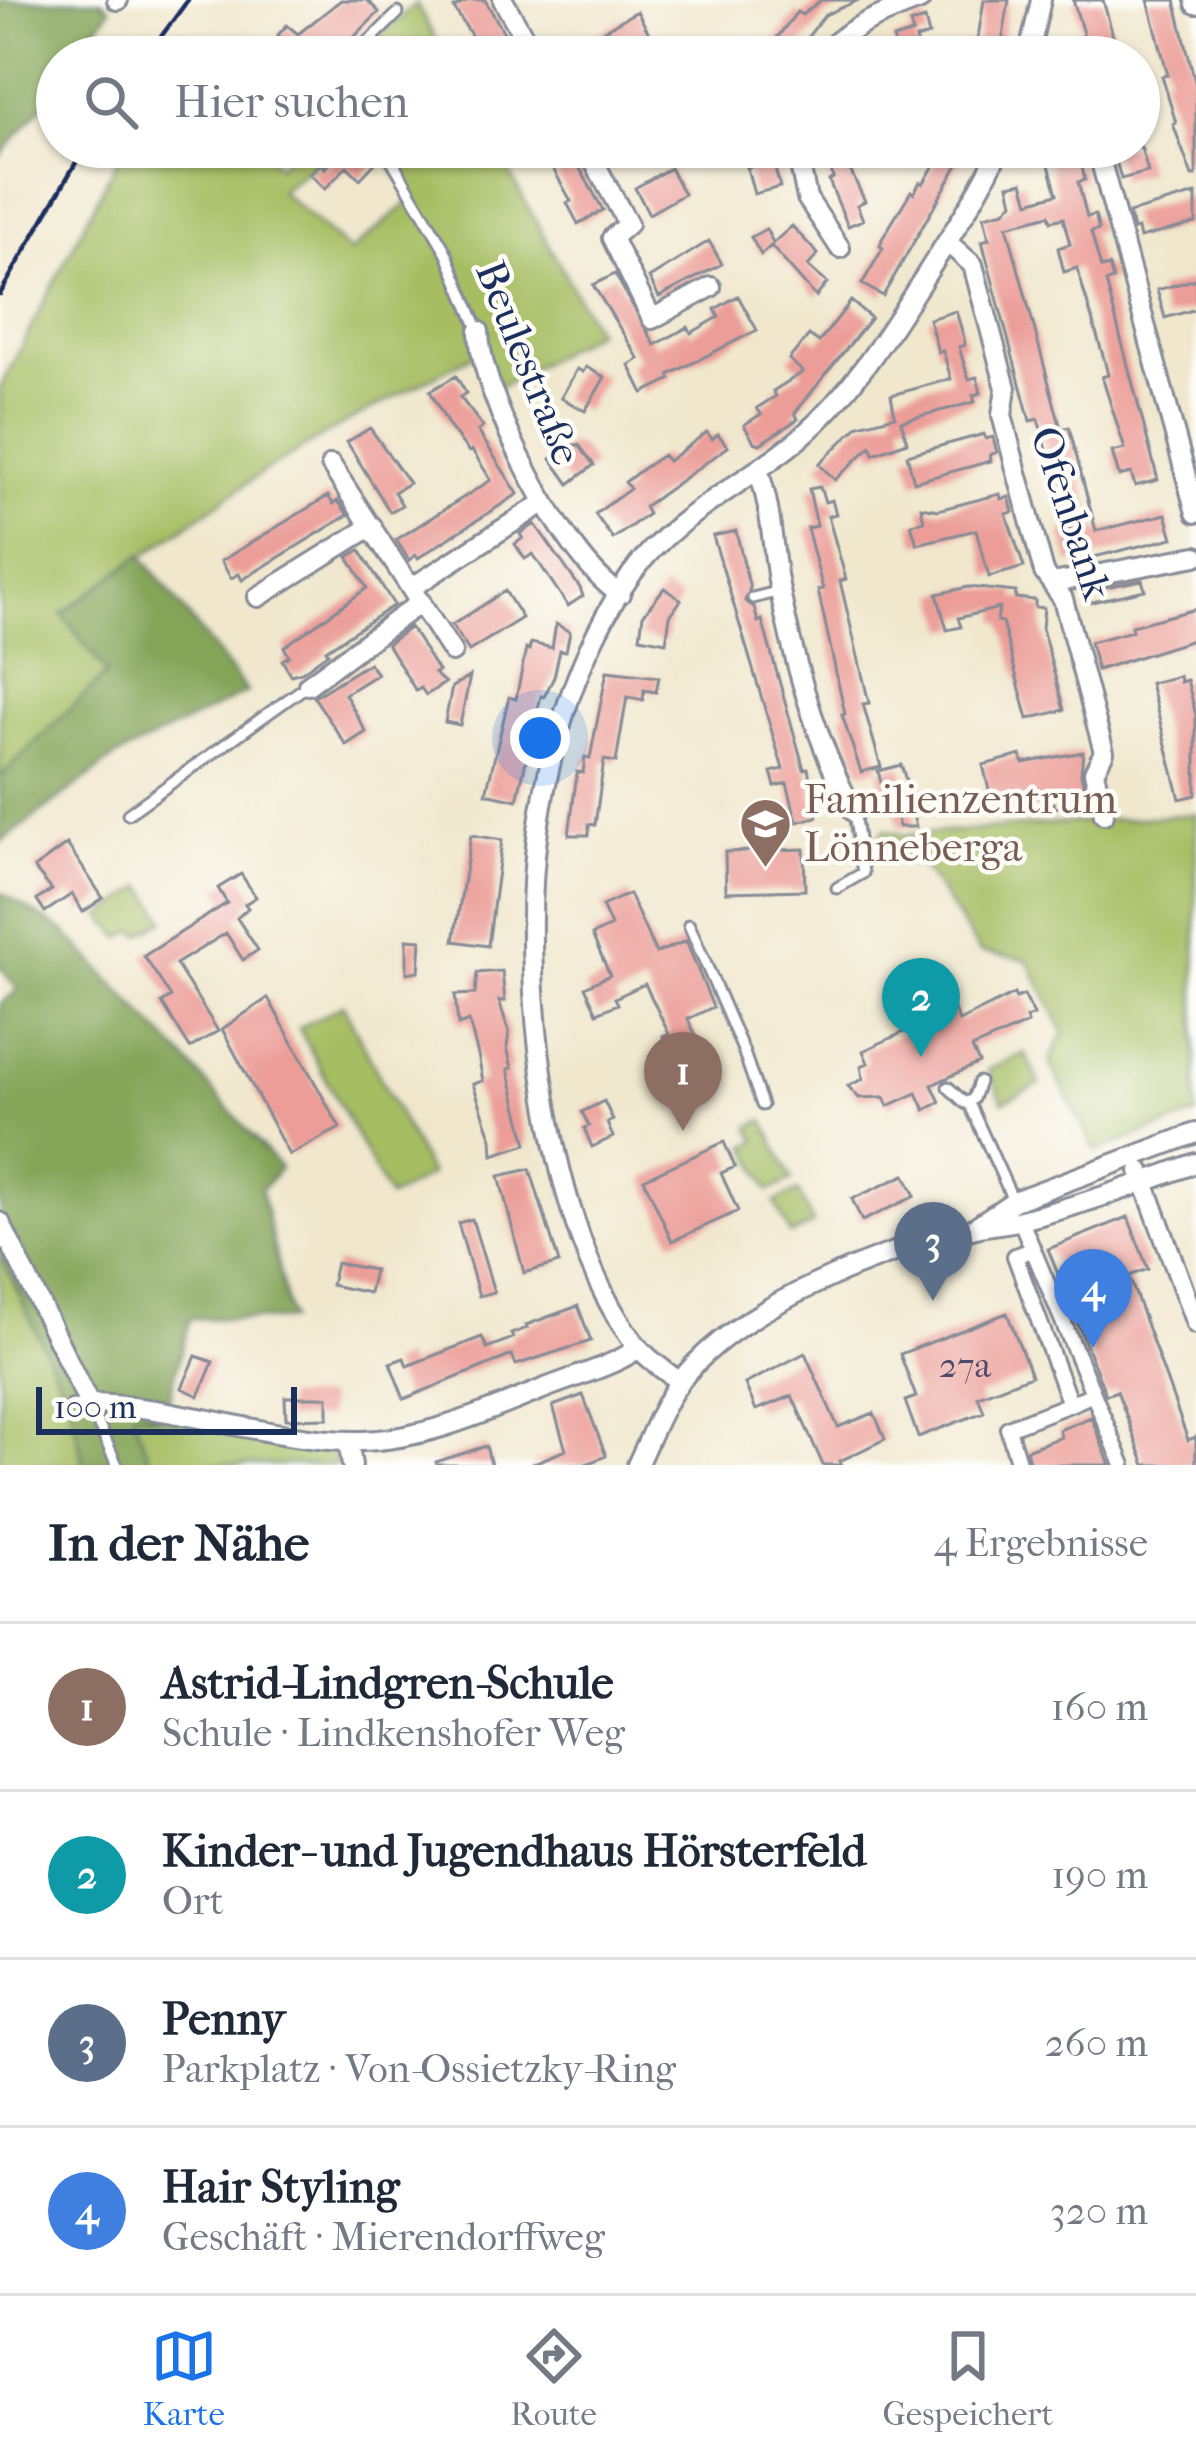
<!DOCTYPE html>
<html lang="de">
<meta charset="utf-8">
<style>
:root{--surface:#fff;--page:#f2f2f3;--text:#1f2937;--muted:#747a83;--line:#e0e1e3;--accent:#1a73e8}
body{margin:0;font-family:"IM FELL French Canon",serif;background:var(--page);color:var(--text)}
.scale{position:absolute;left:36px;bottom:30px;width:261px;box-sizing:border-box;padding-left:12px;border:6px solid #1b2f5e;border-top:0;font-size:33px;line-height:42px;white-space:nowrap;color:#1b2f5e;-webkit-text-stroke:9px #fdfcf7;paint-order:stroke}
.you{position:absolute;left:540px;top:738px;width:42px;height:42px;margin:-30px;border:9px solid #fff;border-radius:50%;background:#1a73e8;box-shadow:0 0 0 18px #1a73e833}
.badge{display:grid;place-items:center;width:78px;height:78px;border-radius:50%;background:var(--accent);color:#fff;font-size:39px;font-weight:700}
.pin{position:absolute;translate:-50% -99px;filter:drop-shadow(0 3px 6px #0008)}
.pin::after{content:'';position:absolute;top:63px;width:42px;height:36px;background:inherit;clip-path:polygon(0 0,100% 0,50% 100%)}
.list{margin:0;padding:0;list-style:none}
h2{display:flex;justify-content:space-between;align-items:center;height:156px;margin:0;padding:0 48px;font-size:51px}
h2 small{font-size:39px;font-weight:400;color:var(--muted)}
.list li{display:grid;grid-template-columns:78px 1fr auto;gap:36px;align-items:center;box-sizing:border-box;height:168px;padding:0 48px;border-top:3px solid var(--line)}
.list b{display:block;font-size:45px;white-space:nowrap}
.list p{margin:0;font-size:39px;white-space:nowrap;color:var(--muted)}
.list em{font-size:39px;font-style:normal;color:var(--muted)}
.icon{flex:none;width:66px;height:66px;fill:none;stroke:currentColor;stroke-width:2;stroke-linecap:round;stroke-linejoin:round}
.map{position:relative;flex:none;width:1196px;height:1465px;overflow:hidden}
.search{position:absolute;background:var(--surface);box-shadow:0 3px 9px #0004;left:36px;right:36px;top:36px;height:132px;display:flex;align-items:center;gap:30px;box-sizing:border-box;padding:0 42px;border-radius:66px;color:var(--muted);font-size:45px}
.sheet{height:828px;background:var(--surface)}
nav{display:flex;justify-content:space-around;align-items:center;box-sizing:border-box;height:168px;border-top:3px solid var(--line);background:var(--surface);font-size:33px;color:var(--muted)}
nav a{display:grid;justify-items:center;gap:6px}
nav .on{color:var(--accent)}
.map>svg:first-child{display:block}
</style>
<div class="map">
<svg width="1196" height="1465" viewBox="0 0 1196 1465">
<rect width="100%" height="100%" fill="#fdfcf7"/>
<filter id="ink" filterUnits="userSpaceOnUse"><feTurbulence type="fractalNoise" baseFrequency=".00833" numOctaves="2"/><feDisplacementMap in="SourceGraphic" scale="24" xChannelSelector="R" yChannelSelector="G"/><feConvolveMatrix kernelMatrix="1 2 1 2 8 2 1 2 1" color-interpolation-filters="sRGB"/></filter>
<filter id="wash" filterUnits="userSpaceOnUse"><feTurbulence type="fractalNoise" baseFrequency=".004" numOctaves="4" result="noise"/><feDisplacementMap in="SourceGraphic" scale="48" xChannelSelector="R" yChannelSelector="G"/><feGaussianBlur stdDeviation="2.7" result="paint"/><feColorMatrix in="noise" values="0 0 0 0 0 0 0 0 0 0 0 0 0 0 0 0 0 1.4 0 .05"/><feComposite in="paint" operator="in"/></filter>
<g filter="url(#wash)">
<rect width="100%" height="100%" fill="#f0e7cd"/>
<!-- green -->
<path fill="#a6bd62" stroke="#607660" stroke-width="3" d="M 416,4 L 445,57 L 355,57 Z
M 124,147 L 260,147 L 278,166 L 297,147 L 336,147 L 280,191 L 350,252 L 414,198 L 378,147 L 495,147 L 596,331 L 493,391 L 478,353 L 338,427 L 263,472 L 62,613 L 107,673 L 0,777 L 0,388 Z
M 1196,814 L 1196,1115 L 1096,1151 L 1049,1062 L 1064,1032 L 1028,960 L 980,952 L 923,866 L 901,857 L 879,839 L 884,830 L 904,835 Z
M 144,886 L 165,920 L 140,935 L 135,930 L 121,938 L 102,916 Z
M 343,1005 L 430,1175 L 389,1198 L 299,1028 Z
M 1025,1053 L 1040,1084 L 1003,1102 L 988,1070 Z
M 764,1120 L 792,1180 L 769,1191 L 747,1146 L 757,1141 L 750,1127 Z
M 798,1191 L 813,1224 L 790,1235 L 775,1202 Z
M 0,1253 L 71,1406 L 84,1465 L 0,1465 Z
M 132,1413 L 324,1446 L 339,1465 L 151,1465 Z"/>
<!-- forest -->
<path fill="#84a458" stroke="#506a5b" stroke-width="3" d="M 0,0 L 102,0 L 110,9 L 77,57 L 57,57 L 57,88 L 0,156 Z
M 141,555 L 247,692 L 114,758 L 0,843 L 0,777 L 107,673 L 62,614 Z
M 0,892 L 64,931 L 187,1061 L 280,1168 L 261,1190 L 290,1320 L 190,1318 L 165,1414 L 133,1414 L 151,1465 L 84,1465 L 71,1406 L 0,1253 L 0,1004 L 18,990 L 0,967 Z"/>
<g id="blocks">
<!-- building -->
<path fill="#ec9d98" d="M 341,0 L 367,0 L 379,12 L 334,57 L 301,57 L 278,35 L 287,25 L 298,34 Z
M 470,0 L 485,0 L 518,57 L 485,57 L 454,8 Z
M 821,0 L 859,0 L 825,15 L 792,57 L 781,57 L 769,48 L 797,12 L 802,15 Z
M 984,0 L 1009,0 L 1001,49 L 1007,50 L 1007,57 L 963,57 L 966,42 L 977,44 Z
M 1073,0 L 1103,0 L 1119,57 L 1090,57 Z
M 1148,0 L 1175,0 L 1196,86 L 1196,176 L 1192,176 L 1173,124 L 1176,123 L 1162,76 L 1168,75 Z
M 637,11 L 653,41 L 624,57 L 558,57 Z
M 925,19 L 929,35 L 916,39 L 921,57 L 899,57 L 893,39 L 913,33 L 910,24 Z
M 346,147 L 364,147 L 378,160 L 360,179 L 347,166 L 325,189 L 310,174 L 321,163 L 325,168 Z
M 541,147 L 568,147 L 603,210 L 578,224 L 567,203 L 571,201 Z
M 754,147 L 769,147 L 780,187 L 754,194 L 747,168 L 758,165 Z
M 826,147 L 839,147 L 865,201 L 857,205 L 863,220 L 848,226 L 829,181 L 833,178 Z
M 945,147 L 968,147 L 883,296 L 862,284 L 883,248 L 880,246 L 882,239 L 911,191 L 914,193 L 920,182 L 923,184 Z
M 1044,147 L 1069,147 L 1074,165 L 1081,163 L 1085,180 L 1078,182 L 1087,217 L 1095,215 L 1099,230 L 1091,232 L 1101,268 L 1109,266 L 1113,280 L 1106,282 L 1158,480 L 1135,486 L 1131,473 L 1119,476 L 1112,452 L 1125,449 L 1102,377 L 1108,375 L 1104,359 L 1077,268 L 1064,272 L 1058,248 L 1070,244 L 1063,218 L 1051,221 L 1049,215 L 1007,226 L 1061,429 L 1069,427 L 1096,531 L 1166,514 L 1173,538 L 1069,563 L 1061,532 L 1070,529 L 1038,419 L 1030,421 L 982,241 L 989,239 L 984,216 L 1005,211 L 1013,202 L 1009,185 L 1023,182 L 1029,202 L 1057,194 Z
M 1112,147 L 1141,147 L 1148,172 L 1121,179 Z
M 670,168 L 684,194 L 649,214 L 635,188 Z
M 1196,194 L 1196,223 L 1140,238 L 1138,229 L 1133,230 L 1129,213 Z
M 792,226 L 818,254 L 808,266 L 827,283 L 816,297 L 771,246 L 761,255 L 751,237 L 766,229 L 773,243 Z
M 709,241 L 722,264 L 659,297 L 649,278 Z
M 615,274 L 655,345 L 688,327 L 691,333 L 719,317 L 715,309 L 738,296 L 757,330 L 669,375 L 671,379 L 643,393 L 629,365 L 639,359 L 593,285 Z
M 1196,279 L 1196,309 L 1165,318 L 1157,290 Z
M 851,301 L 871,318 L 795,413 L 798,419 L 760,444 L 754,442 L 744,425 L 761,414 L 757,408 L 776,396 L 773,391 L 803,372 L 789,359 L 809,335 L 819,342 Z
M 956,311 L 964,338 L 965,345 L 959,347 L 967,374 L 969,379 L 977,377 L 981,393 L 973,395 L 975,402 L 901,421 L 907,442 L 874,454 L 871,446 L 835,480 L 819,464 L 859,425 L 895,416 L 891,395 L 951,379 L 943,351 L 938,352 L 929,319 Z
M 586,367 L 605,377 L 585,411 L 561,398 L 577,369 L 583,372 Z
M 456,376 L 466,393 L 460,397 L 483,427 L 478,431 L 518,494 L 418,558 L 416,555 L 409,560 L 396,540 L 491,480 L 472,450 L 469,452 L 448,425 L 430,391 Z
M 370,428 L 409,483 L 394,492 L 402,505 L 390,512 L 347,442 Z
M 707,432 L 712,439 L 718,434 L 728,447 L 644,507 L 648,514 L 613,539 L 595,514 L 630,489 L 625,482 L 645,467 L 663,455 L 668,461 Z
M 984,434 L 986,439 L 993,437 L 997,452 L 990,455 L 991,461 L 914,482 L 907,455 Z
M 569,445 L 579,445 L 594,465 L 569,484 L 551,459 Z
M 820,487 L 825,502 L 832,500 L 836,514 L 828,516 L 846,579 L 840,581 L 869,703 L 863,704 L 881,767 L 861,772 L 842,715 L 845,714 L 818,590 L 823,589 L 807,528 L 817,526 L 809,489 Z
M 1000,494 L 1001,499 L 1009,497 L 1013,512 L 1006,514 L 1024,567 L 989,577 L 976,530 L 917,544 L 911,524 L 924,521 L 921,507 L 938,510 Z
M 328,496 L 333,504 L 338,501 L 348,515 L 242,580 L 239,574 L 231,578 L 221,561 Z
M 535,524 L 580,588 L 583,596 L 568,606 L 533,554 L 525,559 L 515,544 L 523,538 L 520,534 Z
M 736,531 L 750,589 L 745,601 L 754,607 L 758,622 L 762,620 L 804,769 L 808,768 L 817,817 L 797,822 L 787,783 L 775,786 L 771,772 L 783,769 L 713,536 Z
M 360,550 L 394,605 L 326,650 L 328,653 L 302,672 L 291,675 L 282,660 L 289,656 L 284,647 L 367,588 L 348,557 Z
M 1142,580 L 1145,590 L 1088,603 L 1085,591 Z
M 968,587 L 1016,592 L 1015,598 L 1035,600 L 1035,607 L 1044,608 L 1042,628 L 1064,710 L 1028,719 L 1002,622 L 997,621 L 999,608 L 958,618 L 961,627 L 947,630 L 937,594 Z
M 664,588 L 681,600 L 670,616 L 666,642 L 640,637 L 643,615 Z
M 505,591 L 522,618 L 469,651 L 452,625 Z
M 1196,609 L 1196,639 L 1097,670 L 1090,642 L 1132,631 L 1131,626 Z
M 556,624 L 570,632 L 566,651 L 560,650 L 554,677 L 544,697 L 541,696 L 517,800 L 486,793 L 509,697 L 516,699 L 526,649 L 529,650 L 531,643 L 552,648 Z
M 410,627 L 438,671 L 434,673 L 445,683 L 426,695 L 421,688 L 416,691 L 387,644 Z
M 369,663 L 377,674 L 345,694 L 366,732 L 346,745 L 314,697 Z
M 607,671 L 659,677 L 656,692 L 644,690 L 643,700 L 627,697 L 616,762 L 604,760 L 595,825 L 589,824 L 589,835 L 569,835 L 577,772 L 583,773 L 585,757 L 590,758 Z
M 470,676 L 460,725 L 445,722 L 452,687 Z
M 1179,676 L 1180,682 L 1187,680 L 1196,715 L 1196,795 L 1180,799 L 1150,683 Z
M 1083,752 L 1081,775 L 1087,799 L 1055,808 L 1054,803 L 1028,809 L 1026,802 L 1000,809 L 996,792 L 990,794 L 983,765 L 1021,755 L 1023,763 Z
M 901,765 L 917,814 L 913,815 L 916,827 L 899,827 L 894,808 L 888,809 L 878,771 Z
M 471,835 L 502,840 L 488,946 L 454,941 Z
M 67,844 L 103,898 L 83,912 L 72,894 L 45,912 L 37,900 L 52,890 L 34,868 Z
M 804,849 L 805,890 L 726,892 L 725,852 Z
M 241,874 L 256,897 L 245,904 L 248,908 L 237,918 L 258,950 L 243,960 L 226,933 L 176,964 L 218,1031 L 190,1048 L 162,1003 L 171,997 L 144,956 L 227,903 L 218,888 Z
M 629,894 L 656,953 L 686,941 L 713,1007 L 688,1019 L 702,1050 L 676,1063 L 663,1036 L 669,1034 L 645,984 L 615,998 L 618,1004 L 597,1013 L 585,987 L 610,975 L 592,935 L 611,926 L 602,906 Z
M 407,939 L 421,940 L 419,971 L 407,973 Z
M 502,971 L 505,1001 L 499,1001 L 509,1032 L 507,1047 L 512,1068 L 508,1069 L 527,1144 L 493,1155 L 492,1139 L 473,1084 L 483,1081 L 478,1055 L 469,1021 L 458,1025 L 455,995 L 475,994 L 477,973 Z
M 1014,994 L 1016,998 L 1024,995 L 1034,1015 L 1026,1018 L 1028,1023 L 972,1048 L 979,1063 L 932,1085 L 940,1102 L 925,1110 L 917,1093 L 888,1106 L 884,1097 L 859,1098 L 848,1086 L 863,1079 L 861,1066 L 868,1063 L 863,1051 L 954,1009 L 959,1021 Z
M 268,998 L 340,1128 L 289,1155 L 222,1029 Z
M 604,1101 L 613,1120 L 607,1123 L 613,1137 L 592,1147 L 584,1128 L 589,1126 L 582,1112 Z
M 724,1142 L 735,1167 L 721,1173 L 738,1211 L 672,1241 L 644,1179 Z
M 530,1169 L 559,1263 L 524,1273 L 499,1176 Z
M 905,1175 L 915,1196 L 862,1221 L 852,1199 Z
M 1128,1217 L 1148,1269 L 1129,1276 L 1188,1440 L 1196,1437 L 1196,1465 L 1145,1465 L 1117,1391 L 1106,1395 L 1048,1249 Z
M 472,1219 L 494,1292 L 479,1296 L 458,1223 Z
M 336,1263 L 374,1270 L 369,1293 L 331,1285 Z
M 578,1306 L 591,1341 L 516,1365 L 512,1355 L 404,1399 L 390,1363 L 404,1358 L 407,1366 L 482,1337 L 487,1348 L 513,1338 L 511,1334 L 527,1328 L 526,1325 Z
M 1007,1313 L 1031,1376 L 978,1396 L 984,1412 L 918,1437 L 905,1401 L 916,1397 L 900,1354 Z
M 805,1353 L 838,1427 L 874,1413 L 885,1439 L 840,1461 L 842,1465 L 823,1465 L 792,1396 L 756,1410 L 745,1384 Z
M 196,1356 L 213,1362 L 199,1396 L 182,1388 Z
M 583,1395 L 606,1456 L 584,1465 L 529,1465 L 566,1450 L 553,1406 Z
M 285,1397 L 328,1397 L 328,1418 L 286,1419 Z
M 1091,1417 L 1110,1465 L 1030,1465 L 1026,1450 L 1061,1437 L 1059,1430 Z
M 486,1446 L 491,1465 L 437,1465 L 436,1462 Z"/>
</g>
</g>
<g filter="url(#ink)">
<use href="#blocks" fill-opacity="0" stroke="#868b96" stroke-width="3"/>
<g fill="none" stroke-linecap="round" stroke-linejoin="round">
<defs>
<path id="service" d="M 353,57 L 398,13
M 384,147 L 445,250 L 479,331
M 753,598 L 780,591
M 128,814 L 308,685
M 837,888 L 863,873 L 854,812
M 689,925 L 743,1050 L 762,1105
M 948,1087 L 965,1103 L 973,1099 L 979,1082
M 968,1101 L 1013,1200
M 71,1406 L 89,1404 L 117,1465"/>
<path id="pedestrian" d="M 1021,1221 L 1123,1465
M 1032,1250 L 1015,1256 L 1070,1404 L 1091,1395
M 1019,1465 L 1008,1428 L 1070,1404"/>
<path id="minor" d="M 117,0 L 118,0
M 503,0 L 535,57
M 1195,0 L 1196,4
M 1030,50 L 1070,53 L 1072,57
M 821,57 C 848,26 883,14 920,0
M 1028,57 L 1041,0
M 586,147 L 628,224 L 612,238 L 652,319 L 711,287
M 796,147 L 807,198 L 840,248
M 1097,147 L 1196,513
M 947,242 L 973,265 L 1006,388 L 1002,415 L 1015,465 L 1044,572 L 1063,599 L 1104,752 L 1094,772 L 1104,814
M 479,331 C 480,396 564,559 620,594
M 331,465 L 452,652
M 758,470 C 771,506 772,544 778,581 C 793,660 815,741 854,812
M 1053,583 L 1196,556
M 411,588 L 545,502
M 258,597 L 372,526
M 308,685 L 421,602
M 1140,1171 L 1196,1324
M 0,1222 L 89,1404 C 181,1405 274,1443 362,1441 C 424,1439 481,1414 538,1391 C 571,1377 610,1368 639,1348
M 978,1225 L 1014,1201 L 1196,1133
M 680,1382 C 665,1371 650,1361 638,1347 C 546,1235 518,970 538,830 C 550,743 580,647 631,575 C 673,515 745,485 800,438 C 853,392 890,331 927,273 C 953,232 981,191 1000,147
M 348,1441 L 352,1465
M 637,1465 C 650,1438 661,1408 679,1383 C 735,1306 885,1249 976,1228 C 991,1224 1006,1224 1021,1220 C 1080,1206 1139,1184 1196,1163"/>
</defs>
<!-- service casing -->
<use href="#service" stroke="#868b96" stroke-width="15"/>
<!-- pedestrian casing -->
<use href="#pedestrian" stroke="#868b96" stroke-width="20"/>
<!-- minor casing -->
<use href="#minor" stroke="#868b96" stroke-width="24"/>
<!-- service -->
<use href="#service" stroke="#fff" stroke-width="9"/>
<!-- pedestrian -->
<use href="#pedestrian" stroke="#fff" stroke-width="14"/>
<!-- minor -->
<use href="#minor" stroke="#fff" stroke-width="18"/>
<!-- rail -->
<path stroke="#1b2f5e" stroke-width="4.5" d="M 146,57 L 188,0
M 0,294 L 85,147"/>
</g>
</g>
<!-- icons -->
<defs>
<symbol id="school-pin" viewBox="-11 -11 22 30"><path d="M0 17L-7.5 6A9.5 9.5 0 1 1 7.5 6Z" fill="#8d6e63" stroke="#fdfcf7"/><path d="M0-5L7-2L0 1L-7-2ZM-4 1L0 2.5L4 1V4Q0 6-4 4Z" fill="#fff"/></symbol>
</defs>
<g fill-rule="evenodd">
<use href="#school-pin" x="736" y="794" width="59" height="81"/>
</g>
<g text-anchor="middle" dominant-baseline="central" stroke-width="9" stroke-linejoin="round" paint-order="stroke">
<!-- number labels -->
<g font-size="36" fill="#4f4a6c">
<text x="965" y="1365">27a</text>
</g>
<!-- street labels -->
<g font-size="42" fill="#1b2f5e" stroke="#fdfcf7">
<text transform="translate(528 363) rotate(68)">Beulestraße</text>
<text transform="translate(1071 513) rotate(72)">Ofenbank</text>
</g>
<!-- education labels -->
<g font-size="42" fill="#785e54" stroke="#fdfcf7" text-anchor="start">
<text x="804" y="799">Familienzentrum<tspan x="804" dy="48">Lönneberga</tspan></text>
</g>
</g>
</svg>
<div class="scale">100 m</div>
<div class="you"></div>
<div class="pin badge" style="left:683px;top:1131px;background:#8d6e63">1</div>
<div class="pin badge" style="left:921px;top:1057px;background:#0f9aa8">2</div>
<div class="pin badge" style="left:933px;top:1301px;background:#5c6f8a">3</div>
<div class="pin badge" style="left:1093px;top:1348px;background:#3f7fe0">4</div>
<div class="search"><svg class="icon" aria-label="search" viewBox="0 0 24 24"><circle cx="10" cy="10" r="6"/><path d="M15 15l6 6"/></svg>Hier suchen</div>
</div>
<section class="sheet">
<h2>In der Nähe<small>4 Ergebnisse</small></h2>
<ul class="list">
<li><span class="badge" style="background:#8d6e63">1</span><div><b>Astrid-Lindgren-Schule</b><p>Schule · Lindkenshofer Weg</p></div><em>160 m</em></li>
<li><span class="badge" style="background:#0f9aa8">2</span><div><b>Kinder- und Jugendhaus Hörsterfeld</b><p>Ort</p></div><em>190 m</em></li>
<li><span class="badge" style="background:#5c6f8a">3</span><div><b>Penny</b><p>Parkplatz · Von-Ossietzky-Ring</p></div><em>260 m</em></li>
<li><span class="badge" style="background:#3f7fe0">4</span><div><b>Hair Styling</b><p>Geschäft · Mierendorffweg</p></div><em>320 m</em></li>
</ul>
</section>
<nav>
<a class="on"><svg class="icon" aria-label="map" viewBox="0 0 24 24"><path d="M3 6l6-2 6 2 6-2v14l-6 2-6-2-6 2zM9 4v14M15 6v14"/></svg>Karte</a>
<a><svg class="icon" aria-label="directions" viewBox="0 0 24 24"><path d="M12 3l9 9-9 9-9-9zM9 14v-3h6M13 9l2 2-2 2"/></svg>Route</a>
<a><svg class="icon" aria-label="saved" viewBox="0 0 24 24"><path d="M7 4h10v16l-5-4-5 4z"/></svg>Gespeichert</a>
</nav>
